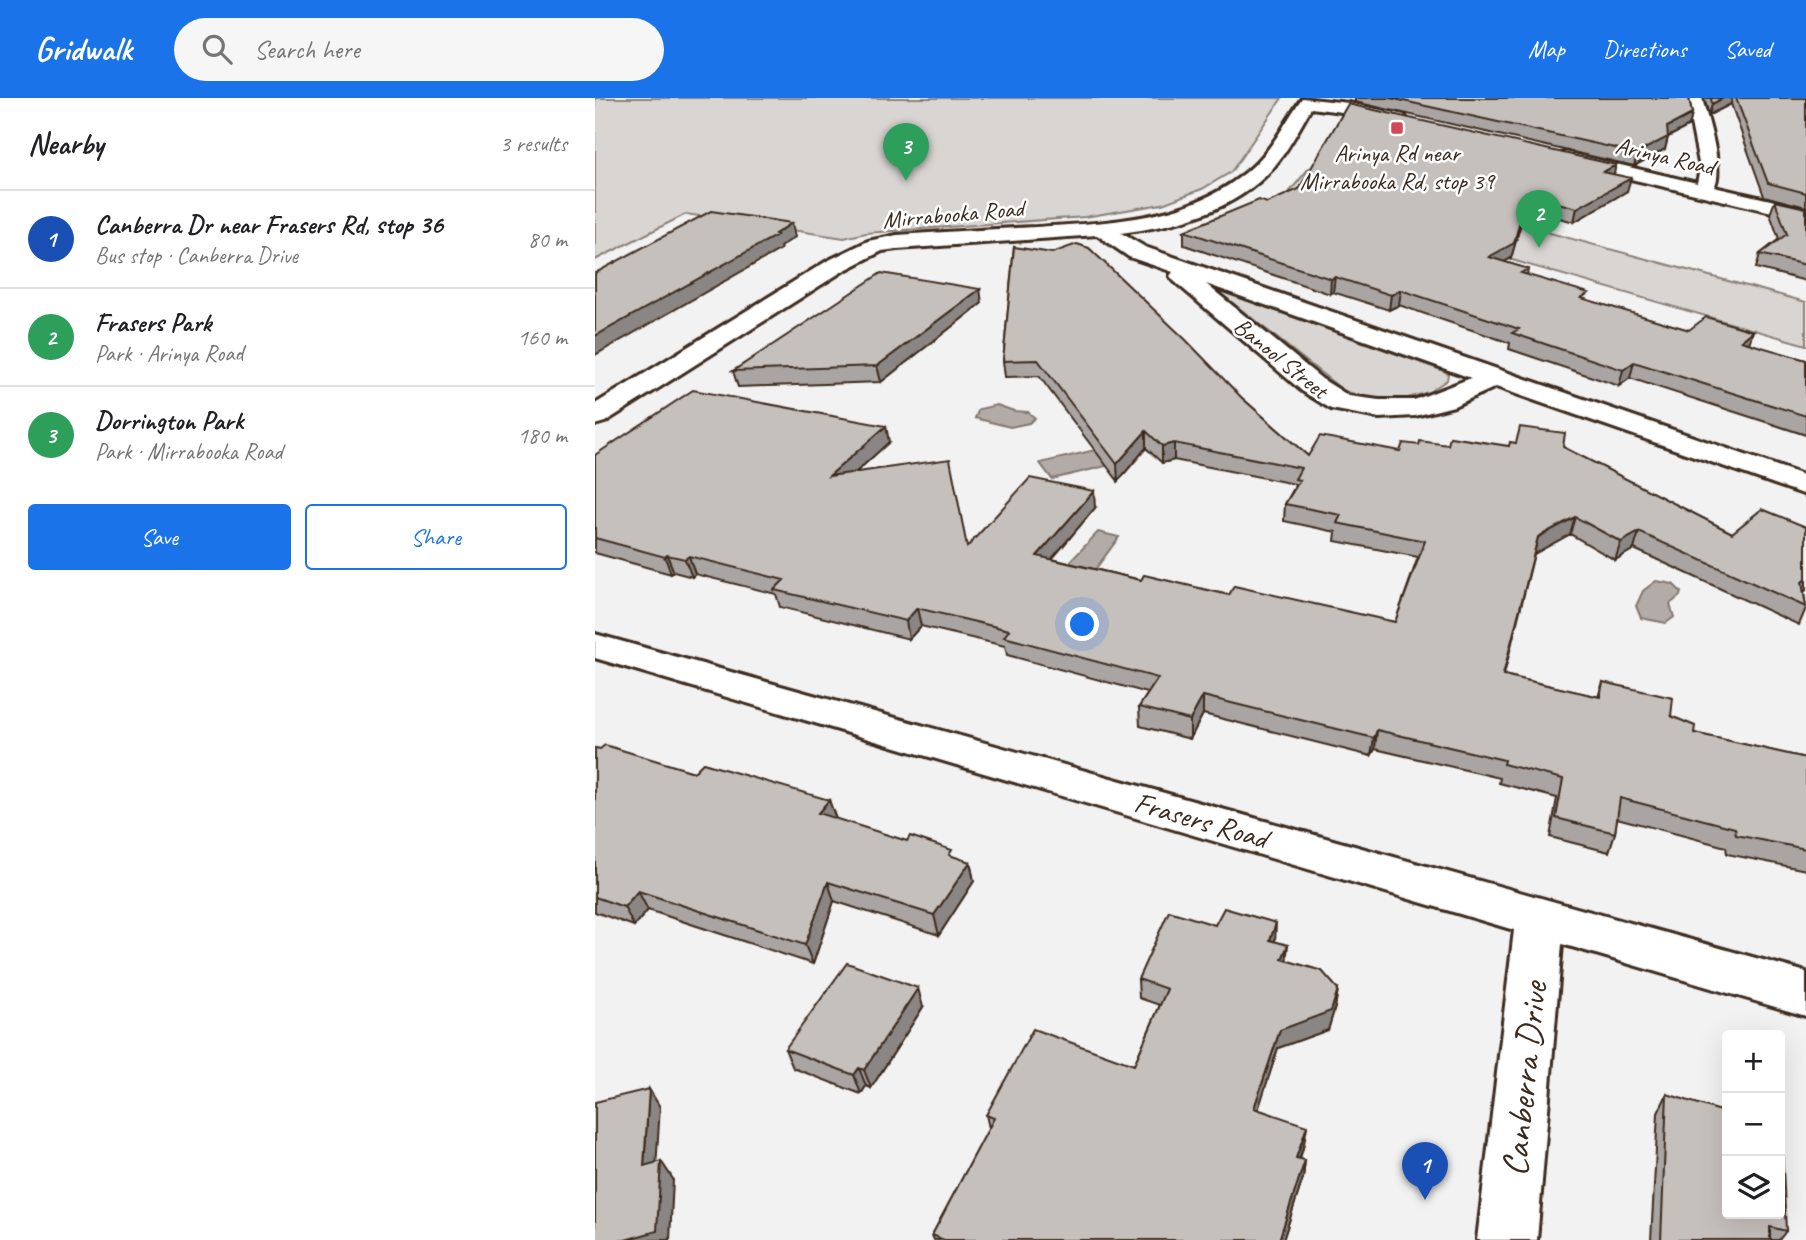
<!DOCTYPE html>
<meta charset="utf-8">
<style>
:root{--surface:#fff;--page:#f6f6f6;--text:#202124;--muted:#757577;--line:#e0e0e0;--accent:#1a73e8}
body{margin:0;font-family:Caveat,sans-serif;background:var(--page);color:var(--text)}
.controls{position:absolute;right:21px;bottom:21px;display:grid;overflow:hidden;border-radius:7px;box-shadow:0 7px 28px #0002}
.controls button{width:63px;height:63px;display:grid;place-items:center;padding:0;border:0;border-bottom:2px solid var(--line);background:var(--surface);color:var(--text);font:35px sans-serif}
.you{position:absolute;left:488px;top:527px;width:24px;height:24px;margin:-18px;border:5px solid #fff;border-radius:50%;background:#1a73e8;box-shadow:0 0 0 10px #1a73e833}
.badge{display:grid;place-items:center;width:46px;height:46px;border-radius:50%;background:var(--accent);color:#fff;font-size:23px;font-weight:700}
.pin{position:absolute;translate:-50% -58px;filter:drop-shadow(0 2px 4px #0008)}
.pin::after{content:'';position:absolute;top:37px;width:24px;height:21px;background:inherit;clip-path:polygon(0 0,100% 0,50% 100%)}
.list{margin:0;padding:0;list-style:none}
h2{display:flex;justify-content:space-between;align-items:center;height:91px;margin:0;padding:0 28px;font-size:30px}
h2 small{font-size:23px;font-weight:400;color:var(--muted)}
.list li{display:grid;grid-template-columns:46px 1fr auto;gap:21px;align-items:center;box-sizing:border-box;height:98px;padding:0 28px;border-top:2px solid var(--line)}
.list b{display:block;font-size:26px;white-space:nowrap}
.list p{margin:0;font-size:23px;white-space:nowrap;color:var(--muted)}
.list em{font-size:23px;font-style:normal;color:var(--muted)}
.actions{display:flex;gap:14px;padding:21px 28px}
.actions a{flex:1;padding:16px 0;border:2px solid var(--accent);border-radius:7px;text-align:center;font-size:24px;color:var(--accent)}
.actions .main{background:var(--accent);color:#fff}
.icon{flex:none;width:38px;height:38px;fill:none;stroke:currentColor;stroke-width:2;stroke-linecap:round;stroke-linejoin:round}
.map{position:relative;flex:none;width:1211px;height:1142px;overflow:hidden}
header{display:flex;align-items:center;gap:42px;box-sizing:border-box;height:98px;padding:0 35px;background:var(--accent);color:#fff}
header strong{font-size:33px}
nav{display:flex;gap:38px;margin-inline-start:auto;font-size:24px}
.search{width:490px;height:63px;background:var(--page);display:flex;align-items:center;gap:18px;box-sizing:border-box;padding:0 24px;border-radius:38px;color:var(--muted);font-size:26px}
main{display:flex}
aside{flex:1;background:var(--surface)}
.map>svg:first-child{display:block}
</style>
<header>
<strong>Gridwalk</strong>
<div class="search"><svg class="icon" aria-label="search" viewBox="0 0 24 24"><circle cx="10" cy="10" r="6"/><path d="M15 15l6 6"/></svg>Search here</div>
<nav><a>Map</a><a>Directions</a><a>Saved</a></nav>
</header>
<main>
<aside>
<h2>Nearby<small>3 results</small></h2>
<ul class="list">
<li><span class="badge" style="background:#1a4fb4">1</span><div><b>Canberra Dr near Frasers Rd, stop 36</b><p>Bus stop · Canberra Drive</p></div><em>80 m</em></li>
<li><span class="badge" style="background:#2e9e5b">2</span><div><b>Frasers Park</b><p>Park · Arinya Road</p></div><em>160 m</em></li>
<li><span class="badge" style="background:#2e9e5b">3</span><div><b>Dorrington Park</b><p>Park · Mirrabooka Road</p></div><em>180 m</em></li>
</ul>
<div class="actions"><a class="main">Save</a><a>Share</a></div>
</aside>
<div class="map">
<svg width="1211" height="1142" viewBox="0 0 1211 1142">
<rect width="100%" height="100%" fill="#f3f2f2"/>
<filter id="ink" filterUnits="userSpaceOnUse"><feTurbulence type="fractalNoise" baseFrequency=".0143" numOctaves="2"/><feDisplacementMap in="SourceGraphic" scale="14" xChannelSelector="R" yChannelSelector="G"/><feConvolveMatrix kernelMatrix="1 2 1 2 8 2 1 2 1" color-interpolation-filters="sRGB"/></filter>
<g filter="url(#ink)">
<!-- green -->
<path fill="#d8d5d2" stroke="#8a8078" stroke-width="2" d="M 0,0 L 687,0 L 636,74 L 607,91 L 567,106 L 490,119 L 271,135 L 249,140 L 91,116 L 0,162 Z
M 714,70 L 1211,204 L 1211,247 L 692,97 Z
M 620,191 L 849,273 L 853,276 L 852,282 L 834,294 L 809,301 L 776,301 L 749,293 Z"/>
<!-- water -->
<path fill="#b2aba7" stroke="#827770" stroke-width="2" d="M 402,307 L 419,313 L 433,314 L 440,320 L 434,325 L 415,329 L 380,320 L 384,311 Z
M 504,351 L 528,364 L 457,381 L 445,365 Z
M 503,434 L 524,439 L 499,473 L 473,466 Z
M 1061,483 L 1078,486 L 1086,494 L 1085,498 L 1075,506 L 1079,519 L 1071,525 L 1046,520 L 1041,508 L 1048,493 Z"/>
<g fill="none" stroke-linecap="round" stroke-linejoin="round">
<defs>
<path id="minor" d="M 707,0 L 754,5 L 809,17 L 812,21 L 803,26 L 754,15 L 716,10 C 704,31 693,52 678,70 C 640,113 580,128 526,135 L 550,149 L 1211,378 L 1211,397 L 901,289 L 859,308 L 820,318 L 784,320 L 736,311 L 707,293 L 579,183 L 575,178 L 578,174 L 534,159 L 502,137 L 302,151 L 287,153 L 248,173 L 10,324 L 0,327 L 0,306 L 232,163 L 273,143 L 302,137 C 348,134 394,131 441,129 C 516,124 598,123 657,69 C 678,50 691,23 707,0 ZM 611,186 L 876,280 L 819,302 L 784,302 L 754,298 L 727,281 Z
M 1091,0 L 1107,0 C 1112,20 1130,72 1119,89 L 1211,110 L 1211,122 L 963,64 L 961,60 L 970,54 L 1102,85 L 1105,70 Z
M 0,536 L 1211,874 L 1211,918 L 967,846 L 942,1142 L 882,1142 L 919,832 L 0,560 Z"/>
</defs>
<!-- minor casing -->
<use href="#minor" stroke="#3b2a1e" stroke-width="6"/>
<!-- minor -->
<use href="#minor" fill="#fff" fill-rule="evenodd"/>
</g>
<!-- wall -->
<path fill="#aaa5a3" stroke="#3b2a1e" stroke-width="2" d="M 760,0 L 1094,0 L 1097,16 L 1094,28 L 1073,39 L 1070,51 L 1039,68 L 760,4 Z
M 1109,0 L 1211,0 L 1211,109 L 1169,98 L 1136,6 L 1114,17 Z
M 1019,76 L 1032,93 L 979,124 L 930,111 L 916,160 L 909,164 L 933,171 L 932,177 L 992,202 L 1094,232 L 1154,246 L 1211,262 L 1211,337 L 1035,280 L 1024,288 L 914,251 L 915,245 L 804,207 L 794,212 L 738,194 L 735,196 L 589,147 L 589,133 L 672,105 Z
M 1180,103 L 1211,110 L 1211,183 L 1161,170 L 1165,156 L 1184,141 L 1175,116 Z
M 419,149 L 647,300 L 713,358 L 805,353 L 824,347 L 914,348 L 921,345 L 968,349 L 1137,435 L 1211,429 L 1211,492 L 1209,494 L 1211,510 L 1204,527 L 1039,451 L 1020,462 L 975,436 L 939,456 L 909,577 L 1003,599 L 1008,584 L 1076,618 L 1099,635 L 1211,660 L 1211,772 L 1132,756 L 1131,749 L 1022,720 L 1020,735 L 1014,754 L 955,739 L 962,700 L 904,685 L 905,680 L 780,651 L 776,658 L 608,616 L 595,641 L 545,628 L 544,609 L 553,595 L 412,557 L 410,548 L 326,528 L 314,541 L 185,509 L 181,496 L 100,476 L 97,479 L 79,474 L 76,476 L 0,455 L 0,357 L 294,344 L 261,374 L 372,449 L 500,410 L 457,461 L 546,482 L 634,497 L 800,524 L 823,459 L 740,443 L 741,434 L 689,423 L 690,406 L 699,390 L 700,386 L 579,362 L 567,365 L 551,350 L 523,383 L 444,278 L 410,279 L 408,263 Z
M 387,205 L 286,284 L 143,289 L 138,273 Z
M 0,650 L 99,674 L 234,702 L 240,721 L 375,764 L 379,783 L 344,837 L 239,803 L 218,866 L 53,812 L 39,828 L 0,814 Z
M 680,843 L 691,862 L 743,891 L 740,909 L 733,932 L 683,950 L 663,1011 L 709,1046 L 705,1061 L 710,1062 L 708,1080 L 688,1142 L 339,1142 L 337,1137 L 394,1030 L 391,1017 L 539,967 L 565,907 L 544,900 L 543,881 Z
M 328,909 L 276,990 L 271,988 L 266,996 L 198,970 L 190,951 Z
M 1072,996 L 1191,1133 L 1184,1142 L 1056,1142 L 1063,1015 Z"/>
<!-- shaded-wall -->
<path fill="#8b8684" stroke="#3b2a1e" stroke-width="2" d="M 1128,0 L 1137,0 L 1136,6 L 1114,17 L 1117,6 Z
M 1097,16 L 1094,28 L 1073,39 L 1070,51 L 1039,68 L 1042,55 L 1072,29 Z
M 1021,67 L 1018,80 L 1008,74 Z
M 1036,80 L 1032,93 L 979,124 L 982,110 Z
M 932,97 L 930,111 L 916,160 L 891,174 L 894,159 Z
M 197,125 L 200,139 L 185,149 L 186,151 L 0,257 L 0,238 L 180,136 Z
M 740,179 L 738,194 L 735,196 L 736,181 Z
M 385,191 L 387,205 L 286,284 L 282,268 Z
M 806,192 L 804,207 L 794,212 L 796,197 Z
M 1158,233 L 1153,249 L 1146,243 Z
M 1039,264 L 1035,280 L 1024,288 L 1028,272 Z
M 291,328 L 294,344 L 238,395 L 234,378 Z
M 551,333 L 551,350 L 523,383 L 522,366 Z
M 579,345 L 579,362 L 567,365 L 567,348 Z
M 499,393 L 500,410 L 444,476 L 442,458 Z
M 980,419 L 975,436 L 939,456 L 943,439 Z
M 1044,434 L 1039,451 L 1020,462 L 1026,444 Z
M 72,457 L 79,474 L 76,476 L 70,459 Z
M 94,458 L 100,476 L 97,479 L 90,461 Z
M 1211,481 L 1211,492 L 1199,502 L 1207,484 Z
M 322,510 L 326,528 L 314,541 L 311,523 Z
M 608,598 L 608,616 L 595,641 L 595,622 Z
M 782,632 L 780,651 L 776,658 L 779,640 Z
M 234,702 L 241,721 L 223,715 Z
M 375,764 L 379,783 L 344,837 L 339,817 Z
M 233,784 L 239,803 L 218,866 L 210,847 Z
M 43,793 L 53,812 L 39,828 L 29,809 Z
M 681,825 L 680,845 L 675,842 Z
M 693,847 L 691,866 L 687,861 Z
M 323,890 L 328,909 L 276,990 L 269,972 Z
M 743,891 L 740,909 L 733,932 L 683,950 L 658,1028 L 659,1010 L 685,932 Z
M 264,970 L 271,988 L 266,996 L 259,977 Z
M 54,991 L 65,1009 L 60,1086 L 49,1068 Z
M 712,1028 L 709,1046 L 699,1077 L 701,1060 Z
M 710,1062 L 708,1080 L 688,1142 L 684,1142 Z
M 66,1063 L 78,1081 L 75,1142 L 30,1142 Z"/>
<!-- building -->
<path fill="#c6c0bd" stroke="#3b2a1e" stroke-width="2" d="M 795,0 L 1094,0 L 1097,16 L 1072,29 L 1073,39 L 1042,55 Z
M 1116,0 L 1128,0 L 1117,6 Z
M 1141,0 L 1211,0 L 1211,95 L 1173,85 Z
M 753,6 L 1021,67 L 1008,74 L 1036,80 L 982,110 L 932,97 L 919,145 L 894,159 L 933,171 L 926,175 L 994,195 L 986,200 L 1094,232 L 1111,219 L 1158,233 L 1146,243 L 1211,262 L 1211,318 L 1039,264 L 1028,272 L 917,235 L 924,231 L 806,192 L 796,197 L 740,179 L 736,181 L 589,133 L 664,102 L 672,105 L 704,91 Z
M 1180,103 L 1211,110 L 1211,167 L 1165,156 L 1192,136 Z
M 116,113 L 197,125 L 180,136 L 182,137 L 0,238 L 0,175 Z
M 482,146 L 494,150 L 591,242 L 647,300 L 713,358 L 725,338 L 805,353 L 808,345 L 824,347 L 825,343 L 853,347 L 855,339 L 914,348 L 915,344 L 921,345 L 925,329 L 970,335 L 968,349 L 1137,435 L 1167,411 L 1211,429 L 1211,481 L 1207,484 L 1211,509 L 1044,434 L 1026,444 L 980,419 L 943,439 L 908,577 L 1005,599 L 1008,584 L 1078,600 L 1076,618 L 1100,628 L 1099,635 L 1211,660 L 1211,751 L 1141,737 L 1140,730 L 1025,700 L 1020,735 L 961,720 L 968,681 L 908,666 L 909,662 L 782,632 L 779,640 L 608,598 L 595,622 L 544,609 L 563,580 L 409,539 L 414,532 L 322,510 L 311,523 L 179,492 L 189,482 L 94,458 L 90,461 L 72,457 L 70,459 L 0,440 L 0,357 L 98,292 L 291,328 L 234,378 L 355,361 L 372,449 L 435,380 L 499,393 L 442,458 L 546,482 L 549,477 L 634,497 L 639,488 L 800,524 L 830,443 L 742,425 L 746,417 L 690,406 L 705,382 L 700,381 L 706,370 L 579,345 L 567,348 L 551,333 L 522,366 L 443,262 L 408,263 L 419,149 L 457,155 Z
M 286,175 L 385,191 L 282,268 L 138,273 Z
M 10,647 L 99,674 L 108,665 L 234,702 L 223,715 L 312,743 L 315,738 L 357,752 L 354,757 L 375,764 L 339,817 L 233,784 L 210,847 L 43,793 L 29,809 L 0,799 L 0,650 L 5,651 Z
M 629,810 L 681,825 L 675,842 L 693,847 L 687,861 L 727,873 L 743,891 L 736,913 L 685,932 L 659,1010 L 712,1028 L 701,1060 L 710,1062 L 684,1142 L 349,1142 L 337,1137 L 399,1020 L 391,1017 L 438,931 L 539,967 L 572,891 L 543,881 L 574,813 L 620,827 Z
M 252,865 L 323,890 L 269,972 L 264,970 L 259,977 L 190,951 Z
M 54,991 L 49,1068 L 66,1063 L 62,1133 L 30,1142 L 0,1142 L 0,1004 Z
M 1072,996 L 1132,1015 L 1132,1116 L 1185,1116 L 1185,1048 L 1187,1049 L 1191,1133 L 1175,1129 L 1175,1142 L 1066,1142 Z"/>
</g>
<!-- markers -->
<rect fill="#d1495b" stroke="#fff" stroke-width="2.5" x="795" y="23" width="14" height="14" rx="3.5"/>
<g text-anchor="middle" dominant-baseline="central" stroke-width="5" stroke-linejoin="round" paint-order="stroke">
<!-- far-poi labels -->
<g font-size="24" fill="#3b2a1e" stroke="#fff">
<text x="802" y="55">Arinya Rd near<tspan x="802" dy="28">Mirrabooka Rd, stop 39</tspan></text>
</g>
<!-- far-street labels -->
<g font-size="24" fill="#3b2a1e" stroke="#fff">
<text transform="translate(1070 58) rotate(13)">Arinya Road</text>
<text transform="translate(358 116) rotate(-5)">Mirrabooka Road</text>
<text transform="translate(686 260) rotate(39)">Banool Street</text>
</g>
<!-- street labels -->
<g font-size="30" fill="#3b2a1e" stroke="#fff">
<text transform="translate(606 722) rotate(16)">Frasers Road</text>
</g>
<!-- near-street labels -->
<g font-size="37" fill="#3b2a1e" stroke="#fff">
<text transform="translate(929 981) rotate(-84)">Canberra Drive</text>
</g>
</g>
</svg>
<div class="controls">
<button>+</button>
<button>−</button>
<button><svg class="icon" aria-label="layers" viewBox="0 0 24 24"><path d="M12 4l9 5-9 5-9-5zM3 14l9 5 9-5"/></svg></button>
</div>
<div class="you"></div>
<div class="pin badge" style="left:830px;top:1102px;background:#1a4fb4">1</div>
<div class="pin badge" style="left:944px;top:150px;background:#2e9e5b">2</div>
<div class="pin badge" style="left:311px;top:83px;background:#2e9e5b">3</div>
</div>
</main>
